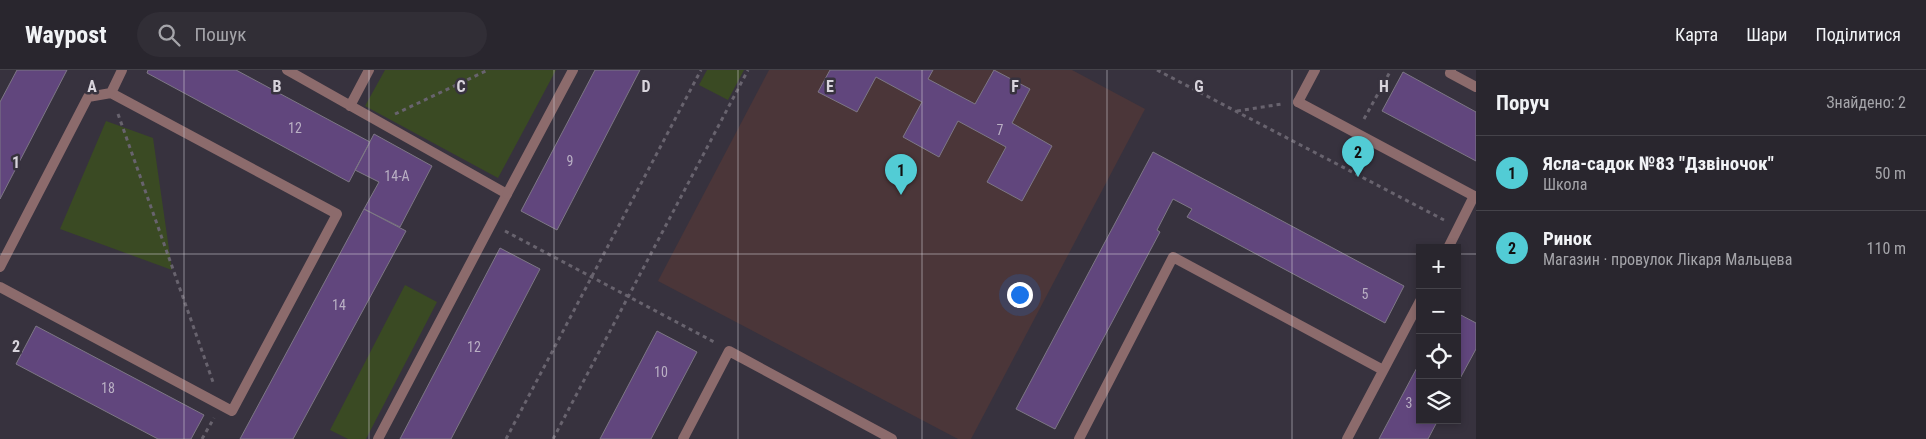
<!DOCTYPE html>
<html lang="uk">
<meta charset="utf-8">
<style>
:root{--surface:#29262e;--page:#312e36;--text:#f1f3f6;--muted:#a5a5aa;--line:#45434a;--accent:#52ccd5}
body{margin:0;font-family:"Roboto Condensed",sans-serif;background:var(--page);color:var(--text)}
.controls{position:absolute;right:15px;bottom:15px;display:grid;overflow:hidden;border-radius:0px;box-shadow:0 2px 8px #0003}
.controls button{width:45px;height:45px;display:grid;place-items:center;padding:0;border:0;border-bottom:1px solid var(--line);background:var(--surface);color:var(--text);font:25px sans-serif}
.you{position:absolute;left:1019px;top:224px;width:18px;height:18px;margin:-12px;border:4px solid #fff;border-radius:50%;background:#1a73e8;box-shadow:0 0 0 8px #1a73e833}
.badge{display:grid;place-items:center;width:32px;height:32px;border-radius:50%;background:var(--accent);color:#111;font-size:16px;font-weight:700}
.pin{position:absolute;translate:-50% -41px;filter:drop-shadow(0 1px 2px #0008)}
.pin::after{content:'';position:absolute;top:26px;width:18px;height:15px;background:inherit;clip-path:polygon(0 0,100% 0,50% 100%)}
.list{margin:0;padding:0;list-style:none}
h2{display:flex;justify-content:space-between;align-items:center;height:65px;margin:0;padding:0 20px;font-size:21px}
h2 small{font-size:16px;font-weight:400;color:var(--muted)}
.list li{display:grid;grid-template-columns:32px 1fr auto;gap:15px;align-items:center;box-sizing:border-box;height:75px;padding:0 20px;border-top:1px solid var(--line)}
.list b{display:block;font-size:19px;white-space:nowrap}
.list p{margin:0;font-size:16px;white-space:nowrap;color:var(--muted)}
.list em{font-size:16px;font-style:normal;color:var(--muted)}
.icon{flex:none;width:28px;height:28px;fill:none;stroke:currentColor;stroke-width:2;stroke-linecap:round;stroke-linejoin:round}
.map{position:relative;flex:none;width:1476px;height:369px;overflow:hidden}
header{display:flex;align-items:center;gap:30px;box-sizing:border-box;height:70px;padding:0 25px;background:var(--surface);border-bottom:1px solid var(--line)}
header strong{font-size:24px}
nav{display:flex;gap:28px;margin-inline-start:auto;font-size:18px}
.search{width:350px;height:45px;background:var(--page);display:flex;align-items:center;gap:12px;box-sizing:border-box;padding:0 18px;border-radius:28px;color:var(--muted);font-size:19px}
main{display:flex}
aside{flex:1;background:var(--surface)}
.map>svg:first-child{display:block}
</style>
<header>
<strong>Waypost</strong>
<div class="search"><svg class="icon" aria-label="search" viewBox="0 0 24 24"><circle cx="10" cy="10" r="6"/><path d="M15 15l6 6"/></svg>Пошук</div>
<nav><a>Карта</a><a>Шари</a><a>Поділитися</a></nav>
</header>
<main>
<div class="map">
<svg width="1476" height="369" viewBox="0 0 1476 369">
<rect width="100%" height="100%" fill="#37323e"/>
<!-- education -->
<path fill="#4b3639" d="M 769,0 L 1072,0 L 1145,39 L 971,369 L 958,369 L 658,211 Z"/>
<!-- green -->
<path fill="#3a4a23" d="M 385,0 L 556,0 L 498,108 L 365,36 Z
M 707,0 L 744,0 L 728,30 L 699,15 Z
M 106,51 L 153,68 L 172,200 L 60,159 Z
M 405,215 L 437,232 L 366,369 L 348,369 L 330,360 Z"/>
<!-- building -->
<path fill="#61467d" stroke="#7d7785" d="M 17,0 L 67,0 L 0,129 L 0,32 Z
M 148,0 L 236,0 L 370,72 L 349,112 L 147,3 Z
M 595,0 L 640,0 L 557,160 L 521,141 Z
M 830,0 L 933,0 L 928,9 L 975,34 L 994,0 L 1030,19 L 1012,53 L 1052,76 L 1022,131 L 987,112 L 1006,77 L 958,51 L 939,87 L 903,67 L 922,32 L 876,7 L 857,42 L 818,22 Z
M 1403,2 L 1476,42 L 1476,91 L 1382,41 Z
M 374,64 L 432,96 L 400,157 L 364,139 L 379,112 L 355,100 Z
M 1153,82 L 1404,216 L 1385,253 L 1187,147 L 1192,139 L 1173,129 L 1157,160 L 1160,162 L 1055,359 L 1016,339 Z
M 364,139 L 406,161 L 293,369 L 240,369 Z
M 500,178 L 540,199 L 451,369 L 400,369 Z
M 1457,243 L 1476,253 L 1476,279 L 1457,314 Z
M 36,256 L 204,345 L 191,369 L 158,369 L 16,294 Z
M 657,261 L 697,282 L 651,369 L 600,369 Z
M 1420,292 L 1420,350 L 1438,350 L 1428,369 L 1379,369 Z"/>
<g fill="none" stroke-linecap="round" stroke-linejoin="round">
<!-- path -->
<path stroke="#68636e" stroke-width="3" stroke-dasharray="4 4" stroke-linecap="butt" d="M 1157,0 L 1444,150
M 1237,41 L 1282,34
M 118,44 L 213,312
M 395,44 L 488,0
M 1364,49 L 1391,0
M 505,161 L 716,273
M 202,369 L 214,348
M 506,369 L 701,0
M 553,369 L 748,0"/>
<!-- service -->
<path stroke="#8c6b6c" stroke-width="10" d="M 287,0 L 507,124 L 378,369
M 1451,0 L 1450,3 L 1476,17
M 1298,32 L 1315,0
M 350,36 L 369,0
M 1448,178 L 1474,126
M 0,197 L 88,27 L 111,23 L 122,0
M 0,217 L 232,341 L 337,144 L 111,23
M 683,369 L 729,281 L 892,369
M 1079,369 L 1173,187 L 1383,300
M 1347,369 L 1420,231"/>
<!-- minor -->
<path stroke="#8c6b6c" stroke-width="10" d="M 1298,32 L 1476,127
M 507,124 L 573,0"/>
</g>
<!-- grid -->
<path fill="none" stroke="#d8d4dc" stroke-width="1" stroke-opacity="0.55" d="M 184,0 L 184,369M 369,0 L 369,369M 554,0 L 554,369M 738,0 L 738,369M 922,0 L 922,369M 1107,0 L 1107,369M 1292,0 L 1292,369M 0,184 L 1420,184M 1457,184 L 1476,184"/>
<g text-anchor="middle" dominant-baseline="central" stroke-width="5" stroke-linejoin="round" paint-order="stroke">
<!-- number labels -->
<g font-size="14" fill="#bab0c4">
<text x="295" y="58">12</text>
<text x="1000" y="60">7</text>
<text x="570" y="91">9</text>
<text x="397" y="106">14-А</text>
<text x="1365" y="224">5</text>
<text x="339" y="235">14</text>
<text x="474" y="277">12</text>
<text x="661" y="302">10</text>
<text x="108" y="318">18</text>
<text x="1409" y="333">3</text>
</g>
</g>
<g font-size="16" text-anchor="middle" font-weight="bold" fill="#d8d4dc" stroke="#37323e" stroke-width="5" stroke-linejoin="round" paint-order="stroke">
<text x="92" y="22">A</text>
<text x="277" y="22">B</text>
<text x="461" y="22">C</text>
<text x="646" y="22">D</text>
<text x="830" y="22">E</text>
<text x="1015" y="22">F</text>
<text x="1199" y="22">G</text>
<text x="1384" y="22">H</text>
<text x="16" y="98">1</text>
<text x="16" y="282">2</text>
</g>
</svg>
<div class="controls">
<button>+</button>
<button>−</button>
<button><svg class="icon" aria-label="locate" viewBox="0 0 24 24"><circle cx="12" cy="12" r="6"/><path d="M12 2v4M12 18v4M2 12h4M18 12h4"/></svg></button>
<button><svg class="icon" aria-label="layers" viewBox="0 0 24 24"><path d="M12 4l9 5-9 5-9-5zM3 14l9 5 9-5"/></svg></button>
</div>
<div class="you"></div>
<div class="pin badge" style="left:901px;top:125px">1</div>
<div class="pin badge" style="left:1358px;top:107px">2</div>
</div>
<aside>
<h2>Поруч<small>Знайдено: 2</small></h2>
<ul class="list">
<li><span class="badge">1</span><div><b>Ясла-садок №83 &quot;Дзвіночок&quot;</b><p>Школа</p></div><em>50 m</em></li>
<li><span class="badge">2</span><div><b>Ринок</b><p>Магазин · провулок Лікаря Мальцева</p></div><em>110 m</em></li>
</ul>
</aside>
</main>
